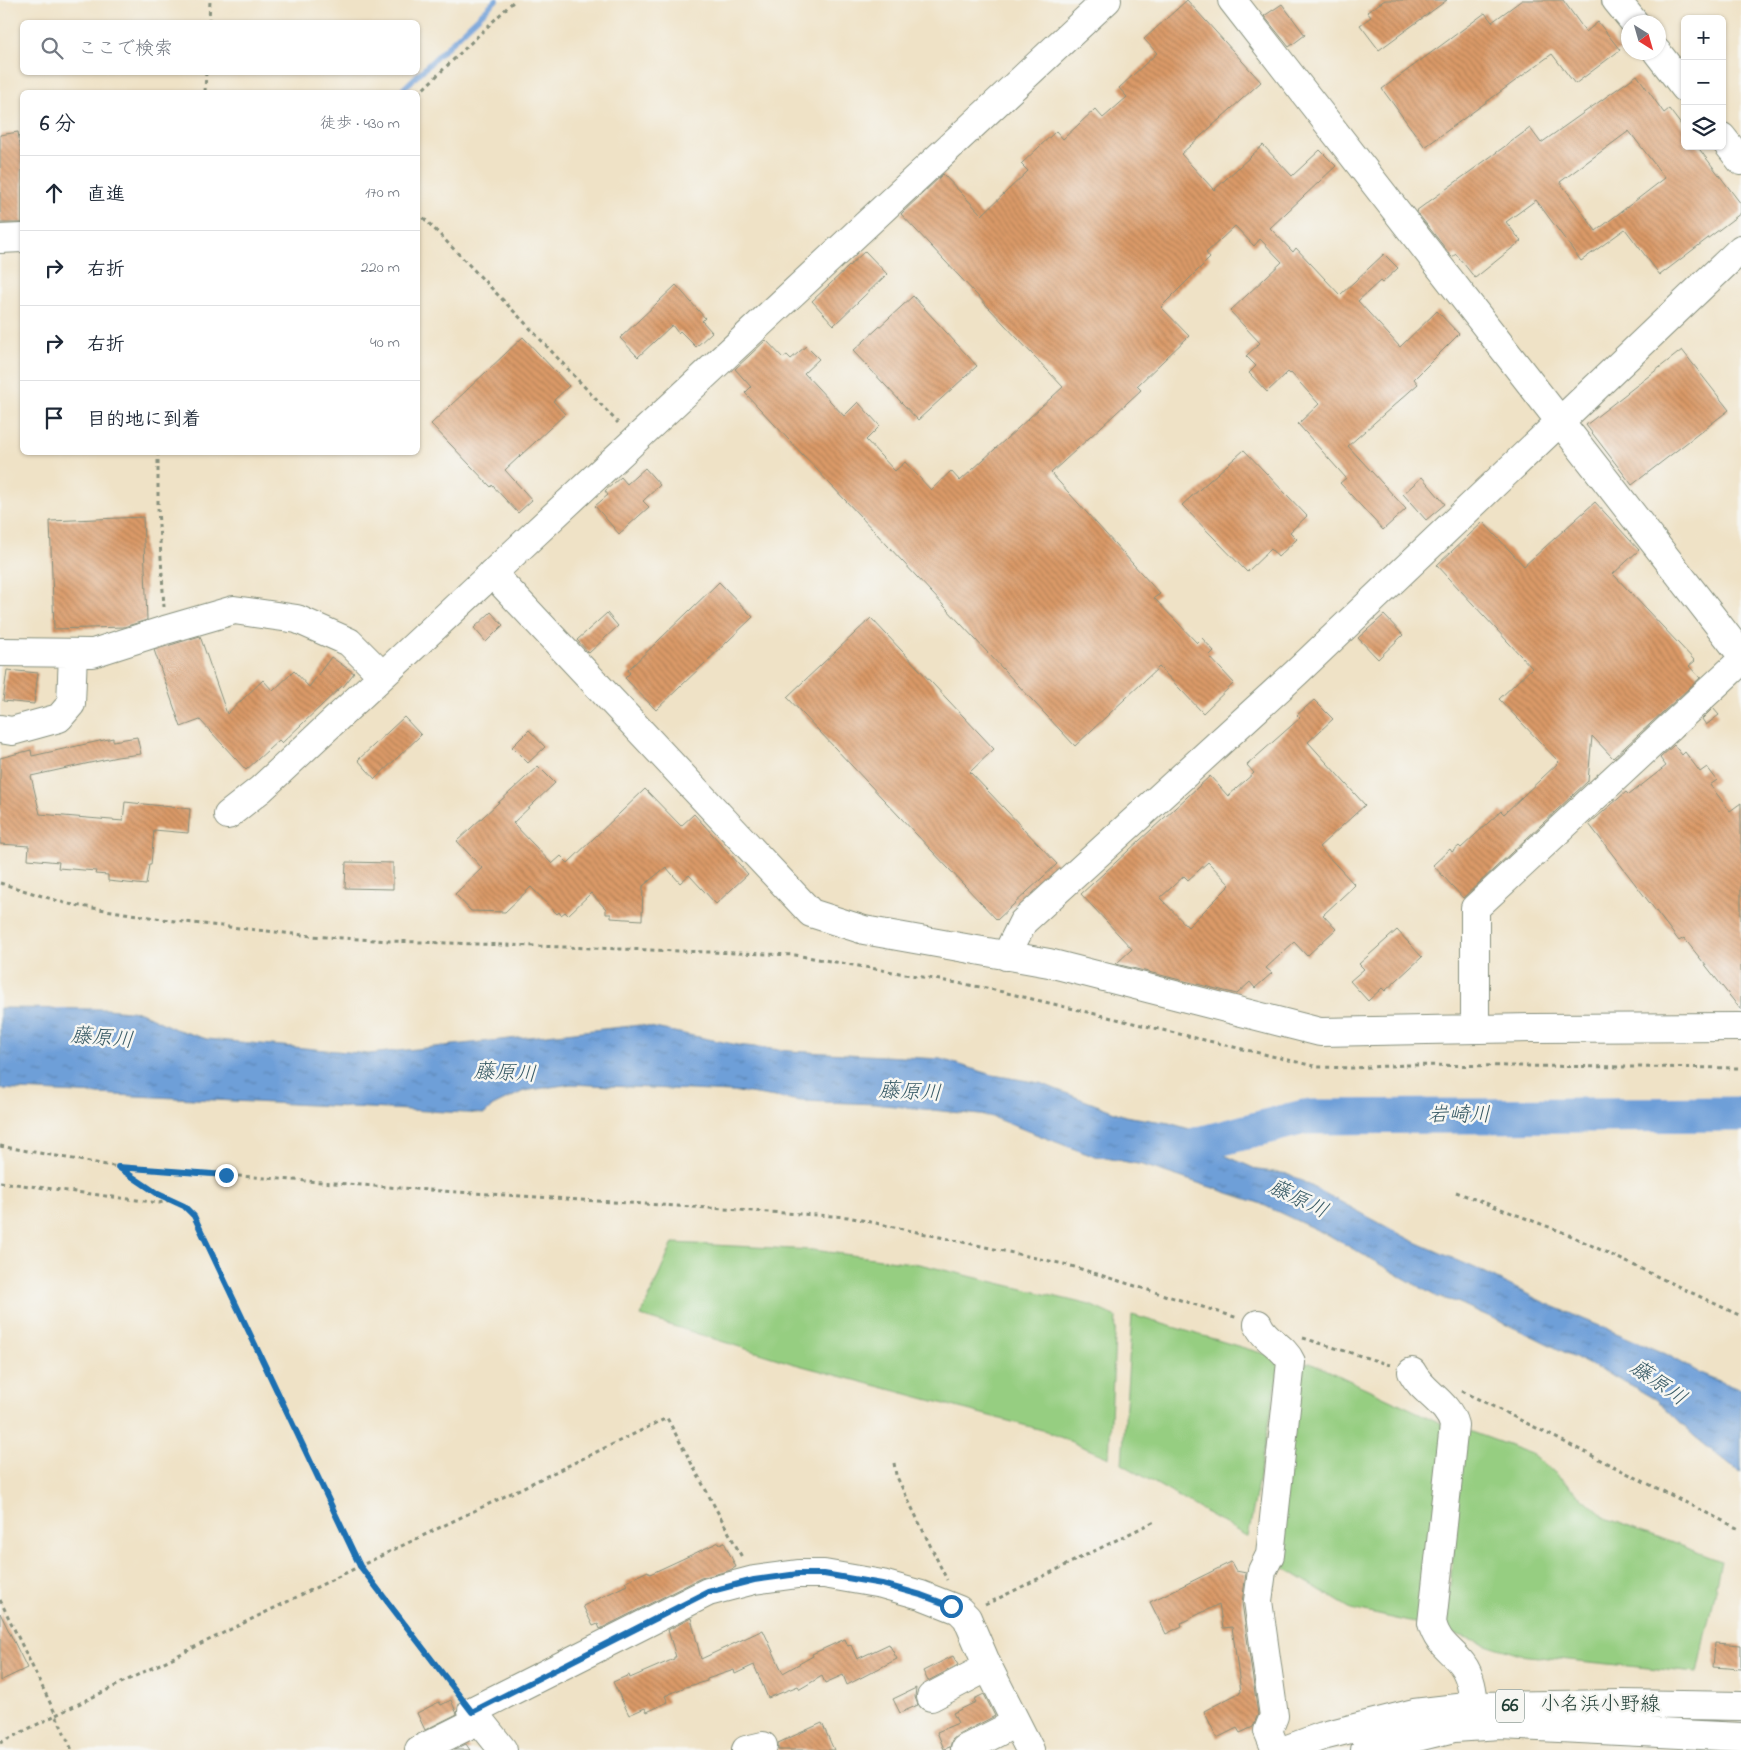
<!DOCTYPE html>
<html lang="ja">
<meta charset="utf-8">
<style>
:root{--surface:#fff;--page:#f6f6f7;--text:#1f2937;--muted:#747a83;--line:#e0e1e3}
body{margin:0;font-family:"Indie Flower","Klee One",sans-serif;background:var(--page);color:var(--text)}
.controls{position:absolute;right:15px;top:15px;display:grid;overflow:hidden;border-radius:8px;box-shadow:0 1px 4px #0004}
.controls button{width:45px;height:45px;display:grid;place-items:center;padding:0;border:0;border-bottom:1px solid var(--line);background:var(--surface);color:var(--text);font:25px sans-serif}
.compass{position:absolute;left:1621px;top:15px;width:45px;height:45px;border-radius:50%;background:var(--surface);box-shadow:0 1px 4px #0004;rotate:143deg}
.stop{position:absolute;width:15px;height:15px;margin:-11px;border:4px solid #1f6fb2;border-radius:50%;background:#fff}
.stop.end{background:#1f6fb2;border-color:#fff;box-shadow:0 1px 5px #0008}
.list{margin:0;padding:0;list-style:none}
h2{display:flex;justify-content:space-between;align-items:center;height:65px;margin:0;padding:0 20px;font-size:21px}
h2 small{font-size:16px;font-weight:400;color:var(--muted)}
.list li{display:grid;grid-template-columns:32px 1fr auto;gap:15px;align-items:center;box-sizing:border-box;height:75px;padding:0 20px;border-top:1px solid var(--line)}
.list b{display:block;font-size:19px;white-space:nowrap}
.list em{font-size:16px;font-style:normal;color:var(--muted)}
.icon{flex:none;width:28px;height:28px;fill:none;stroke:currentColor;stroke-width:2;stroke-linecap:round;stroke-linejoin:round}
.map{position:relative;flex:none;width:1741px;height:1750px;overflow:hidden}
.search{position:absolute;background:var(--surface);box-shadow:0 1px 4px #0004;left:20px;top:20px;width:400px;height:55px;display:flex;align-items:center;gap:12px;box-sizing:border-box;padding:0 18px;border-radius:8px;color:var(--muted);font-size:19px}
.panel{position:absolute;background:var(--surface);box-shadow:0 1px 4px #0004;left:20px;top:90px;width:400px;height:365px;border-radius:8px}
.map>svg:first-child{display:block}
</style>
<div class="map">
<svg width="1741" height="1750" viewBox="0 0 1741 1750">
<defs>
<pattern id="water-ripples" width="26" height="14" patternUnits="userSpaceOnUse" patternTransform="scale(1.25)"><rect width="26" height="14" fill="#6e9fd8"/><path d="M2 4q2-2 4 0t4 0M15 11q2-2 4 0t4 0" fill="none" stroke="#5a83b0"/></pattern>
<pattern id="building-back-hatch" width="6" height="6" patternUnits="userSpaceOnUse" patternTransform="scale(1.25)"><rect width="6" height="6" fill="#db9a68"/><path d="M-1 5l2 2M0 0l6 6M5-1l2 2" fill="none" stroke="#b17f56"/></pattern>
</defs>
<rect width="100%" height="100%" fill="#f6f6f2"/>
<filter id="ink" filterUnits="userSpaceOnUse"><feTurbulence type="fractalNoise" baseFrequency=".02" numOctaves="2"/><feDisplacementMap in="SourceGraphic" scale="10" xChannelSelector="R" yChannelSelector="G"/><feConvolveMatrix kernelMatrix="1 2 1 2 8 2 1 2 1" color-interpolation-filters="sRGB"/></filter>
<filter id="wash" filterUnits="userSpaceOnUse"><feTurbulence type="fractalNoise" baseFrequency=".0096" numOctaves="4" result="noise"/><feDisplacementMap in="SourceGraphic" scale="20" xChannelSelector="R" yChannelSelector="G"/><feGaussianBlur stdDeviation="1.12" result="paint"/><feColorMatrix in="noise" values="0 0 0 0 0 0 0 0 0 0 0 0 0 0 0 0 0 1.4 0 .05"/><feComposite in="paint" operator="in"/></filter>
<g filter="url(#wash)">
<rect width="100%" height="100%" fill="#efe2c6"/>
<!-- green -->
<path fill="#96ce81" stroke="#5a865a" d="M 673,1243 L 813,1250 L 919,1264 L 1090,1305 L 1116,1317 L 1109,1458 L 1046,1431 L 791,1363 L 641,1316 Z
M 1132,1315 L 1275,1357 L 1280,1364 L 1248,1537 L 1122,1464 Z
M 1310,1362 L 1445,1425 L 1424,1625 L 1351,1609 L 1274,1562 L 1292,1368 Z
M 1464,1429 L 1532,1454 L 1606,1518 L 1721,1561 L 1697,1673 L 1520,1655 L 1446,1631 Z"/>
<!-- water -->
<path fill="url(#water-ripples)" stroke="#466e86" d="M 0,1008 L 107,1009 L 140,1012 L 175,1029 L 207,1039 L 369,1054 L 640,1025 L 738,1045 L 789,1051 L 941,1059 L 993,1075 L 1040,1083 L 1125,1116 L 1169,1123 L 1193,1130 L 1215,1151 L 1258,1170 L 1289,1174 L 1411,1240 L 1475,1268 L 1543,1302 L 1666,1354 L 1700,1373 L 1741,1390 L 1741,1472 L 1731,1466 L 1694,1436 L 1656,1400 L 1634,1387 L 1534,1337 L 1457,1302 L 1437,1297 L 1332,1237 L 1259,1203 L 1143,1165 L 1090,1155 L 989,1116 L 875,1104 L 800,1101 L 750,1093 L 571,1084 L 524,1091 L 493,1106 L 485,1114 L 0,1089 Z"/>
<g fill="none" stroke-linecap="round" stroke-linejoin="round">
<!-- stream -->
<path stroke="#6e9fd8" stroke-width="5.5" d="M 400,92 L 496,0"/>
<!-- river -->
<path stroke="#6e9fd8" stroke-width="35" d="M 1180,1149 L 1304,1117 L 1741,1114"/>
</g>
<g id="blocks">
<!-- building -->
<path fill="url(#building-back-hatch)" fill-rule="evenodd" d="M 1187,0 L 1261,82 L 1181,154 L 1214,190 L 1263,145 L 1292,176 L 1320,150 L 1336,166 L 1270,228 L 1293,252 L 1296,248 L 1340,295 L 1384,254 L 1398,268 L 1382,283 L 1380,281 L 1358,301 L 1400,347 L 1437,311 L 1459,334 L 1414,379 L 1418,384 L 1348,446 L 1406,509 L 1383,530 L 1340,483 L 1346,478 L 1298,424 L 1319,404 L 1291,373 L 1290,374 L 1288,372 L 1267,392 L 1249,373 L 1256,366 L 1246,356 L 1260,343 L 1230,311 L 1282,262 L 1260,239 L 1254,246 L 1235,226 L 1206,253 L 1210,258 L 1161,307 L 1189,336 L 1137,386 L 1141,390 L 1051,473 L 1160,594 L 1154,598 L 1197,643 L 1202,638 L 1214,651 L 1209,656 L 1234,683 L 1203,713 L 1159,667 L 1075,746 L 745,393 L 751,387 L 735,369 L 766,340 L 783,358 L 787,355 L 791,359 L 806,346 L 819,359 L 804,373 L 844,416 L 858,402 L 880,426 L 866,440 L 895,471 L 905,462 L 931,490 L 951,471 L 960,481 L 1063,387 L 901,214 L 943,174 L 982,215 L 1028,171 L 1021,164 L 1056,131 L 1063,139 L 1095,109 L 1103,118 L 1127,97 L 1119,88 L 1157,53 L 1144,39 Z
M 1385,0 L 1447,0 L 1379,50 L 1360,25 L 1371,17 L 1367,12 Z
M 1522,0 L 1563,0 L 1586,32 L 1598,22 L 1620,50 L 1575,84 L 1552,54 L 1425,147 L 1382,89 L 1485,13 L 1492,22 Z
M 1282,4 L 1305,35 L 1289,47 L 1264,16 Z
M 1637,75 L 1664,113 L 1669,109 L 1685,130 L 1685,146 L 1697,146 L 1741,204 L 1741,213 L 1660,275 L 1625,229 L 1581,261 L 1536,200 L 1506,222 L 1521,241 L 1475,278 L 1456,254 L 1452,257 L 1416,211 L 1530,128 L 1541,143 ZM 1629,131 L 1665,178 L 1596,231 L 1560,182 Z
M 18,132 L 22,155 L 22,223 L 0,223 L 0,135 Z
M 865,251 L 887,274 L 834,325 L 812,301 Z
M 676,285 L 705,318 L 702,321 L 712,332 L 696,347 L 680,331 L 678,333 L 672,325 L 638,357 L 620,338 Z
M 913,296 L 977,366 L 918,420 L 853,351 Z
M 523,337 L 569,386 L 553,401 L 565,414 L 505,470 L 532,500 L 518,513 L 492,485 L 491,487 L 431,424 Z
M 1682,350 L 1729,410 L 1632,485 L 1586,425 Z
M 1244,450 L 1307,516 L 1290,532 L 1297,539 L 1278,557 L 1271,549 L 1247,572 L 1182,505 Z
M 645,468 L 660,485 L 643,501 L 649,507 L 619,534 L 595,506 L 608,495 L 605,491 L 621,477 L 627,484 Z
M 1422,477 L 1445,504 L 1426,520 L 1403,494 Z
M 1595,502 L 1639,550 L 1613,574 L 1695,661 L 1689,666 L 1700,678 L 1613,758 L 1592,736 L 1588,781 L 1463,898 L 1433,865 L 1450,849 L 1452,852 L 1459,846 L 1461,848 L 1501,811 L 1504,814 L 1559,762 L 1499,699 L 1532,668 L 1437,565 L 1483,522 L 1524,566 Z
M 143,517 L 147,620 L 124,627 L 54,629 L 50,521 Z
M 719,582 L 753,617 L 656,710 L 625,678 L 630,673 L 628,670 Z
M 491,612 L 503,625 L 486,642 L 474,628 Z
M 607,613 L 618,626 L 589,653 L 577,640 Z
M 1384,615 L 1403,635 L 1378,659 L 1358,638 Z
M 871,618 L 994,749 L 970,772 L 1057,864 L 997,920 L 787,697 Z
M 200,636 L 227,714 L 263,680 L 273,691 L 294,671 L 309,687 L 331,657 L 354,673 L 343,687 L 342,686 L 282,743 L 279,740 L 246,770 L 200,720 L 181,727 L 154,650 Z
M 7,670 L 38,673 L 34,704 L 3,701 Z
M 1314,700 L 1333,719 L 1308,742 L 1365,805 L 1319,847 L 1355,885 L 1323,915 L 1336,929 L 1307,956 L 1294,942 L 1266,968 L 1272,973 L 1255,988 L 1250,982 L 1237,994 L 1116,964 L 1132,949 L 1081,894 L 1210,776 L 1228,796 L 1254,773 L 1247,765 L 1300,718 L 1297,715 ZM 1208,862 L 1230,885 L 1188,927 L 1160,898 L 1184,876 L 1188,880 Z
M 1713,708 L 1719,715 L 1706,725 L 1702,719 Z
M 404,717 L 421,735 L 375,779 L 358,760 Z
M 529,730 L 545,747 L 528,763 L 512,747 Z
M 137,737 L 141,754 L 117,757 L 31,776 L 40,814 L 123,821 L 125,802 L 190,809 L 188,833 L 154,830 L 151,865 L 149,865 L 146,885 L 108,881 L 108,875 L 95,874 L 96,871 L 58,868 L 59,862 L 28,859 L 29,846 L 0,844 L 0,758 L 31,750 L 32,756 L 113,738 L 113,741 Z
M 1674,745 L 1682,755 L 1685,752 L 1700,772 L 1707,767 L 1717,780 L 1710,785 L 1730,811 L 1741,803 L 1741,1010 L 1684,938 L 1679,941 L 1589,824 L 1626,792 L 1629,795 L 1666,766 L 1660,758 Z
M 538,766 L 555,783 L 513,823 L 552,864 L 561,856 L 568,863 L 645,789 L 681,826 L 694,814 L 748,874 L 716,904 L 689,875 L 680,883 L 666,867 L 643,886 L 642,920 L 611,918 L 611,914 L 606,914 L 606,909 L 591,893 L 568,915 L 565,912 L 561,915 L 559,912 L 557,914 L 531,887 L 505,912 L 471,911 L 455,894 L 482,868 L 457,841 Z
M 346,862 L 393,863 L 393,889 L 345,888 Z
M 1397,930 L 1422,957 L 1385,991 L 1382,988 L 1368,1001 L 1350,981 L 1364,969 L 1359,964 Z
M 719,1542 L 720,1544 L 724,1542 L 736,1567 L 728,1571 L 701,1578 L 600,1629 L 598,1624 L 593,1626 L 583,1606 L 627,1585 L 625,1582 L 648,1571 L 650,1574 Z
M 1231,1562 L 1236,1571 L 1246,1573 L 1242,1603 L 1258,1714 L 1253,1727 L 1240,1733 L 1237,1728 L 1217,1738 L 1204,1711 L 1241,1692 L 1232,1627 L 1223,1628 L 1219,1604 L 1181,1623 L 1182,1626 L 1166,1634 L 1150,1602 Z
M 0,1613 L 27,1668 L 0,1681 Z
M 691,1618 L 701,1659 L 763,1630 L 783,1673 L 813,1656 L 812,1654 L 845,1639 L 848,1646 L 851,1645 L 857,1659 L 889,1644 L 897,1659 L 847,1685 L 843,1675 L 825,1683 L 822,1676 L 800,1689 L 798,1686 L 768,1698 L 754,1665 L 735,1674 L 734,1670 L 707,1679 L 707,1681 L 685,1687 L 665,1696 L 668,1702 L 647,1712 L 645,1708 L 629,1715 L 613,1682 L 629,1675 L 630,1678 L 674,1659 L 674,1657 L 676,1657 L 668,1630 Z
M 1715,1643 L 1741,1645 L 1741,1669 L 1713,1667 Z
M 953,1656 L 958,1665 L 928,1681 L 923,1671 Z
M 916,1688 L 915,1697 L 918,1705 L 900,1713 L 893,1699 Z
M 984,1694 L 995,1716 L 958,1735 L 952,1740 L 950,1747 L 944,1749 L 937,1732 L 958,1723 L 953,1713 L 976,1702 L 974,1699 Z
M 451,1700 L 457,1714 L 425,1730 L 417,1713 L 439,1702 L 441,1705 Z
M 822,1723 L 834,1750 L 778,1750 L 778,1743 Z
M 466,1744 L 470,1750 L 454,1750 Z"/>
</g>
</g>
<g filter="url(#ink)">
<use href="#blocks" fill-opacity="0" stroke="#87907d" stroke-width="1"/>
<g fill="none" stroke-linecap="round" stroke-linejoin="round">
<defs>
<path id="minor" d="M 1232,0 L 1741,654
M 0,239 L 22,238
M 492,573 L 811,913 L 864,930 L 1049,963 L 1320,1032 L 1532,1028 L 1741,1027
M 0,652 L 93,653 L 165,630 L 234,610 L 297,619 L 349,642 L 382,675
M 0,729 L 12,731 L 59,718 L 71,704 L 73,653
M 228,815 L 261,789 L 1107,0
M 1006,956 L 1023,922 L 1296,673 L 1741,249
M 1475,1029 L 1475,908 L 1741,661
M 1258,1324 C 1264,1340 1284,1346 1291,1362 L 1270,1555 L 1262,1571 L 1258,1601 L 1274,1716 L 1268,1731 L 1276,1750
M 1412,1372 C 1422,1392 1448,1402 1454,1425 L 1432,1623 C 1438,1645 1450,1648 1462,1664 C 1471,1676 1473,1692 1474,1706
M 931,1697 L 988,1667
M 965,1749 L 1016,1723
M 419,1750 L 479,1720
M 503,1750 L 472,1711 L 708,1592 L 754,1580 L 798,1574 L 824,1574 L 882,1584 L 921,1595 L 959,1610 L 967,1618 L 988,1667 L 1030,1750
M 746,1750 L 763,1746"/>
<path id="major" d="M 1616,0 L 1634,22
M 1657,52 L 1685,88
M 1722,137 L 1741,161
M 1285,1750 L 1323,1736 L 1414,1713 L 1474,1706 L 1622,1704 L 1741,1706
M 1365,1750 L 1454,1728 L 1500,1725 L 1741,1737"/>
</defs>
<!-- minor casing -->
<use href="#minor" stroke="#87907d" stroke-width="30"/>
<!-- major casing -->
<use href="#major" stroke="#87907d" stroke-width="30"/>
<!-- path -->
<path stroke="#87907d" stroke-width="3" stroke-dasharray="4 4" stroke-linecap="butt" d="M 209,22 L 210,0
M 205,92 L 206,72
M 418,94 L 515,0
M 418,212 L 527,325 L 618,423
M 158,452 L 158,508 L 164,607
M 0,883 L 68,904 L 175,921 L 312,936 L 390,941 L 795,955 L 986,988 L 1318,1067 L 1352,1068 L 1407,1065 L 1741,1068
M 0,1146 L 118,1167 L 442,1191 L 848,1217 L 1068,1265 L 1238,1318
M 118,1167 L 158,1194 L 184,1206 L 194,1216 L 360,1566 L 458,1693
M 0,1182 L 159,1203 L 170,1200
M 1456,1192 L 1565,1233 L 1741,1316
M 1303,1338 L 1390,1365
M 1462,1391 L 1741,1530
M 894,1463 L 896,1475 L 947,1580
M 0,1600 L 56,1715 L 360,1566 L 667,1418 L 743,1559
M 985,1605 L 1157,1520
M 0,1743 L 56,1715 L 72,1750"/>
<!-- minor -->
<use href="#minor" stroke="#fff" stroke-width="28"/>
<!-- major -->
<use href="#major" stroke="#fff" stroke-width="28"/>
</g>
</g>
<g fill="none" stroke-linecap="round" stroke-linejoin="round" filter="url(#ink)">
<!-- route -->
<path stroke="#1f6fb2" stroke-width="6" d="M 226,1175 L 118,1167 L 158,1194 L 184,1206 L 194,1216 L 360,1566 L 472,1712 L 708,1592 L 754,1580 L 798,1574 L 824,1574 L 882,1584 L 921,1595 L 951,1606"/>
</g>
<g text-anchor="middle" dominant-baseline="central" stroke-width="5" stroke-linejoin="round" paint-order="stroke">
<!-- shield labels -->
<rect fill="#f6f6f2" stroke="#60746d" stroke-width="1" x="1496" y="1689.5" width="28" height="33" rx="4"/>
<g font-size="19" font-weight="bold" fill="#1f3d34">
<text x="1510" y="1706">66</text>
</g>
<!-- street labels -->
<g font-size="20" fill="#1f3d34" stroke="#f6f6f2">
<text x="1600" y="1705">小名浜小野線</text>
</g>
<!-- water labels -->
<g font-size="21" font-style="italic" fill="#375a65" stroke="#f6f6f2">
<text transform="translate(102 1039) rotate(5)">藤原川</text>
<text transform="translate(505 1074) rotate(3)">藤原川</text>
<text transform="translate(910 1093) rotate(3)">藤原川</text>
<text x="1459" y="1116">岩崎川</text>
<text transform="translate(1298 1200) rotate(26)">藤原川</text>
<text transform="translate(1658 1384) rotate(35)">藤原川</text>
</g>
</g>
</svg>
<div class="controls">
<button>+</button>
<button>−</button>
<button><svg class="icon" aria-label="layers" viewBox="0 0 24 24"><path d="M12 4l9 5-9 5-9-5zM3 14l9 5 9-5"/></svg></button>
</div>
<svg class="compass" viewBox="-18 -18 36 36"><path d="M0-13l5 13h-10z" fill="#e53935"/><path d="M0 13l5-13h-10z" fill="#747a83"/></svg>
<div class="stop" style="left:951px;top:1606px"></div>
<div class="stop end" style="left:226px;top:1175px"></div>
<div class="search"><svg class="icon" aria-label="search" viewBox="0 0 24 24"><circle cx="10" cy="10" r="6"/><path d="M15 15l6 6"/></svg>ここで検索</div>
<section class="panel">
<h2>6 分<small>徒歩 · 430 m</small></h2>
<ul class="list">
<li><svg class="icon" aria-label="ahead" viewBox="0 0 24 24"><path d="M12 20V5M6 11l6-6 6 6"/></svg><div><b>直進</b></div><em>170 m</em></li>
<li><svg class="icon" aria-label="right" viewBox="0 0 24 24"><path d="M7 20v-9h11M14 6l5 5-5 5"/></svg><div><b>右折</b></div><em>220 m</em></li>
<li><svg class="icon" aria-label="right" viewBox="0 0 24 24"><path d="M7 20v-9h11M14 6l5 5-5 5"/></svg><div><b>右折</b></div><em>40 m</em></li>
<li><svg class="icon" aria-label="arrive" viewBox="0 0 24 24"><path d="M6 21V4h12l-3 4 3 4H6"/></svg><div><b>目的地に到着</b></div></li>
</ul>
</section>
</div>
